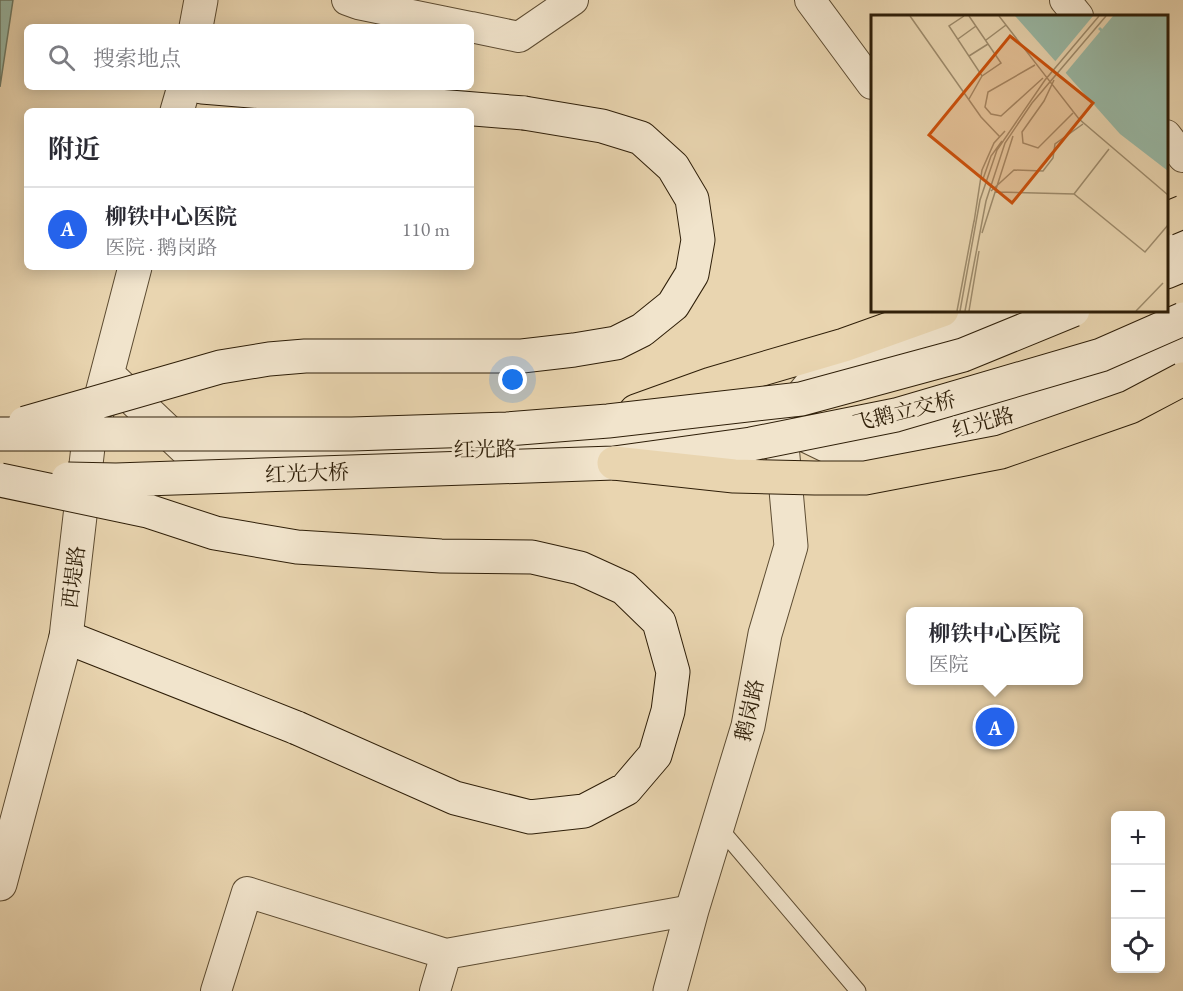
<!DOCTYPE html>
<html lang="zh">
<meta charset="utf-8">
<style>
:root{--surface:#fff;--page:#f7f7f7;--text:#2b2b33;--muted:#7c7c81;--line:#e1e1e2;--accent:#2563eb}
body{margin:0;font-family:"EB Garamond","Noto Serif SC",serif;background:var(--page);color:var(--text)}
.controls{position:absolute;right:18px;bottom:18px;display:grid;overflow:hidden;border-radius:9px;box-shadow:0 3px 15px #0003}
.controls button{width:54px;height:54px;display:grid;place-items:center;padding:0;border:0;border-bottom:2px solid var(--line);background:var(--surface);color:var(--text);font:30px sans-serif}
.you{position:absolute;left:513px;top:380px;width:21px;height:21px;margin:-15px;border:4px solid #fff;border-radius:50%;background:#1a73e8;box-shadow:0 0 0 9px #1a73e833}
.badge{display:grid;place-items:center;width:39px;height:39px;border-radius:50%;background:var(--accent);color:#fff;font-size:20px;font-weight:700}
.pin{position:absolute;translate:-50% -50%;border:3px solid #fff;box-shadow:0 2px 6px #0006}
.popup{position:absolute;left:906px;top:607px;width:177px;height:78px;box-sizing:border-box;display:grid;place-content:center;border-radius:9px;background:var(--surface);filter:drop-shadow(0 2px 4px #0005);font-size:20px;white-space:nowrap;color:var(--muted)}
.popup b{font-size:22px;color:var(--text)}
.popup::after{content:'';position:absolute;left:50%;top:100%;margin-left:-12px;border:12px solid transparent;border-top-color:var(--surface)}
.list{margin:0;padding:0;list-style:none}
h2{display:flex;justify-content:space-between;align-items:center;height:78px;margin:0;padding:0 24px;font-size:26px}
h2 small{font-size:20px;font-weight:400;color:var(--muted)}
.list li{display:grid;grid-template-columns:39px 1fr auto;gap:18px;align-items:center;box-sizing:border-box;height:84px;padding:0 24px;border-top:2px solid var(--line)}
.list b{display:block;font-size:22px;white-space:nowrap}
.list p{margin:0;font-size:20px;white-space:nowrap;color:var(--muted)}
.list em{font-size:20px;font-style:normal;color:var(--muted)}
.icon{flex:none;width:33px;height:33px;fill:none;stroke:currentColor;stroke-width:2;stroke-linecap:round;stroke-linejoin:round}
.map{position:relative;flex:none;width:1183px;height:991px;overflow:hidden}
.search{position:absolute;background:var(--surface);box-shadow:0 3px 15px #0003;left:24px;top:24px;width:450px;height:66px;display:flex;align-items:center;gap:15px;box-sizing:border-box;padding:0 21px;border-radius:9px;color:var(--muted);font-size:22px}
.panel{position:absolute;background:var(--surface);box-shadow:0 3px 15px #0003;left:24px;top:108px;width:450px;height:162px;border-radius:9px}
.map>svg:first-child{display:block}
</style>
<div class="map">
<svg width="1183" height="991" viewBox="0 0 1183 991">
<rect width="100%" height="100%" fill="#e9d5b0"/>
<filter id="stains"><feTurbulence type="fractalNoise" baseFrequency=".00333" numOctaves="4"/><feColorMatrix values="0 0 0 0 .2 0 0 0 0 .09 0 0 0 0 .02 0 0 0 .5 -.17"/></filter>
<radialGradient id="worn" r=".72"><stop offset=".6" stop-color="#630" stop-opacity="0"/><stop offset="1" stop-color="#630" stop-opacity=".3"/></radialGradient>
<!-- water -->
<path fill="#99b9a6" stroke="#6e7b67" stroke-width="1.5" d="M 0,0 L 13,0 L 0,87 Z"/>
<g fill="none" stroke-linecap="round" stroke-linejoin="round">
<defs>
<path id="service" d="M 718,826 L 858,991"/>
<path id="minor" d="M 347,0 L 358,4 L 470,27
M 810,0 L 872,84
M 1065,0 L 1078,16
M 471,27 L 519,37 L 573,0
M 1166,135 L 1183,157
M 446,954 L 692,910
M 216,991 L 247,892 L 446,954 L 435,991"/>
<path id="tertiary" d="M 196,27 L 201,0
M 177,111 L 184,87
M 1166,248 L 1183,240
M 108,375 L 186,449
M 789,412 L 822,371 L 982,320 L 1006,310
M 188,451 L 511,450 L 780,423 L 840,452 L 973,427 L 1088,391 L 1183,352
M 0,884 L 66,637 L 88,447 L 135,267
M 670,991 L 692,910 L 748,726 L 765,634 L 791,546 L 780,423"/>
<path id="secondary" d="M 202,87 L 524,113
M 1166,272 L 1183,265
M 66,637 L 297,728"/>
<path id="primary" d="M 636,411 L 711,384 L 844,345 L 942,310"/>
</defs>
<!-- service casing -->
<use href="#service" stroke="#5d4c32" stroke-width="17"/>
<!-- minor casing -->
<use href="#minor" stroke="#5d4c32" stroke-width="32"/>
<!-- tertiary casing -->
<use href="#tertiary" stroke="#5d4c32" stroke-width="35"/>
<!-- secondary casing -->
<use href="#secondary" stroke="#2e1e08" stroke-width="35"/>
<!-- primary casing -->
<use href="#primary" stroke="#2e1e08" stroke-width="35"/>
<!-- service -->
<use href="#service" stroke="#f1e4cc" stroke-width="15"/>
<!-- minor -->
<use href="#minor" stroke="#f1e4cc" stroke-width="30"/>
<!-- tertiary -->
<use href="#tertiary" stroke="#f1e4cc" stroke-width="33"/>
<!-- secondary -->
<use href="#secondary" stroke="#f1e4cc" stroke-width="33"/>
<!-- primary -->
<use href="#primary" stroke="#e9d5b0" stroke-width="33"/>
<defs>
<path id="secondary-bridge" d="M 25,423 L 220,367 L 269,359 L 305,356 L 522,356 L 574,350 L 616,343 L 642,330 L 673,305 L 692,274 L 698,240 L 692,199 L 673,167 L 641,138 L 602,126 L 524,113
M 0,434 L 352,434 L 507,429 L 608,421 L 801,399 L 963,355 L 1073,310
M 68,479 L 116,480 L 614,463 L 751,444 L 896,415 L 1101,355 L 1183,319
M 0,480 L 148,511 L 215,533 L 297,547 L 441,556 L 532,557 L 580,568 L 624,588 L 659,622 L 673,672 L 668,711 L 655,755 L 626,789 L 584,811 L 530,817 L 455,798 L 297,728"/>
<path id="primary-bridge" d="M 1166,219 L 1183,212
M 614,463 L 734,476 L 815,478 L 865,478 L 1001,452 L 1130,407 L 1183,379"/>
</defs>
<!-- secondary-bridge casing -->
<use href="#secondary-bridge" stroke="#2e1e08" stroke-width="35" stroke-linecap="butt"/>
<!-- primary-bridge casing -->
<use href="#primary-bridge" stroke="#2e1e08" stroke-width="35" stroke-linecap="butt"/>
<!-- secondary-bridge -->
<use href="#secondary-bridge" stroke="#f1e4cc" stroke-width="33"/>
<!-- primary-bridge -->
<use href="#primary-bridge" stroke="#e9d5b0" stroke-width="33"/>
</g>
<g text-anchor="middle" dominant-baseline="central" stroke-width="6" stroke-linejoin="round" paint-order="stroke">
<!-- street labels -->
<g font-size="21" fill="#2e1e08" stroke="#f1e4cc">
<text transform="translate(904 411) rotate(-14)">飞鹅立交桥</text>
<text transform="translate(983 422) rotate(-15)">红光路</text>
<text transform="translate(485 449) rotate(-1)">红光路</text>
<text transform="translate(307 473) rotate(-2)">红光大桥</text>
<text transform="translate(73 577) rotate(-83)">西堤路</text>
<text transform="translate(749 710) rotate(-77)">鹅岗路</text>
</g>
</g>
<!-- overview -->
<g transform="translate(871 15)">
<rect width="297" height="297" fill="#e9d5b0"/>
<path d="M 144,1 L 297,1 L 297,156 L 249,119 Z" fill="#99b9a6"/>
<path d="M 222,1 L 242,1 L 192,61 L 182,49 Z" fill="#e9d5b0"/>
<path fill="none" stroke="#99b9a6" stroke-width="3" d="M 228,13 L 297,75"/>
<path fill="none" stroke="#9e8c6d" stroke-width="1.5" d="M 39,1 L 110,102 L 129,122M 93,1 L 78,11 L 111,61 L 130,48 L 98,1M 128,1 L 208,104 L 297,180M 87,24 L 105,11M 115,25 L 135,10M 98,41 L 117,29M 164,50 L 117,77 L 114,92 L 120,99 L 130,101 L 172,63M 183,65 L 173,86 L 151,117 L 152,128 L 167,133 L 202,98M 98,84 L 111,61M 112,164 L 120,141 L 131,126M 120,176 L 143,155 L 172,156 L 182,143 L 184,129 L 212,109M 124,177 L 203,179 L 274,237 L 297,210M 203,179 L 238,134M 103,207 L 111,155 L 123,128 L 134,116M 111,218 L 142,121M 86,296 L 103,206M 89,296 L 109,185 L 126,135 L 174,65 L 228,1M 94,296 L 115,186 L 134,128 L 161,88 L 235,1M 98,296 L 108,236M 265,296 L 292,268"/>
<path fill="#cc500b" fill-opacity="0.15" stroke="#cc500b" stroke-width="3" d="M 139,21 L 222,88 L 141,188 L 58,120 Z"/>
<rect width="297" height="297" fill="none" stroke="#2e1e08" stroke-width="3"/>
</g>
<rect width="100%" height="100%" filter="url(#stains)"/>
<rect width="100%" height="100%" fill="url(#worn)"/>
</svg>
<div class="controls">
<button>+</button>
<button>−</button>
<button><svg class="icon" aria-label="locate" viewBox="0 0 24 24"><circle cx="12" cy="12" r="6"/><path d="M12 2v4M12 18v4M2 12h4M18 12h4"/></svg></button>
</div>
<div class="you"></div>
<div class="pin badge" style="left:995px;top:727px">A</div>
<div class="popup"><b>柳铁中心医院</b>医院</div>
<div class="search"><svg class="icon" aria-label="search" viewBox="0 0 24 24"><circle cx="10" cy="10" r="6"/><path d="M15 15l6 6"/></svg>搜索地点</div>
<section class="panel">
<h2>附近<small></small></h2>
<ul class="list">
<li><span class="badge">A</span><div><b>柳铁中心医院</b><p>医院 · 鹅岗路</p></div><em>110 m</em></li>
</ul>
</section>
</div>
